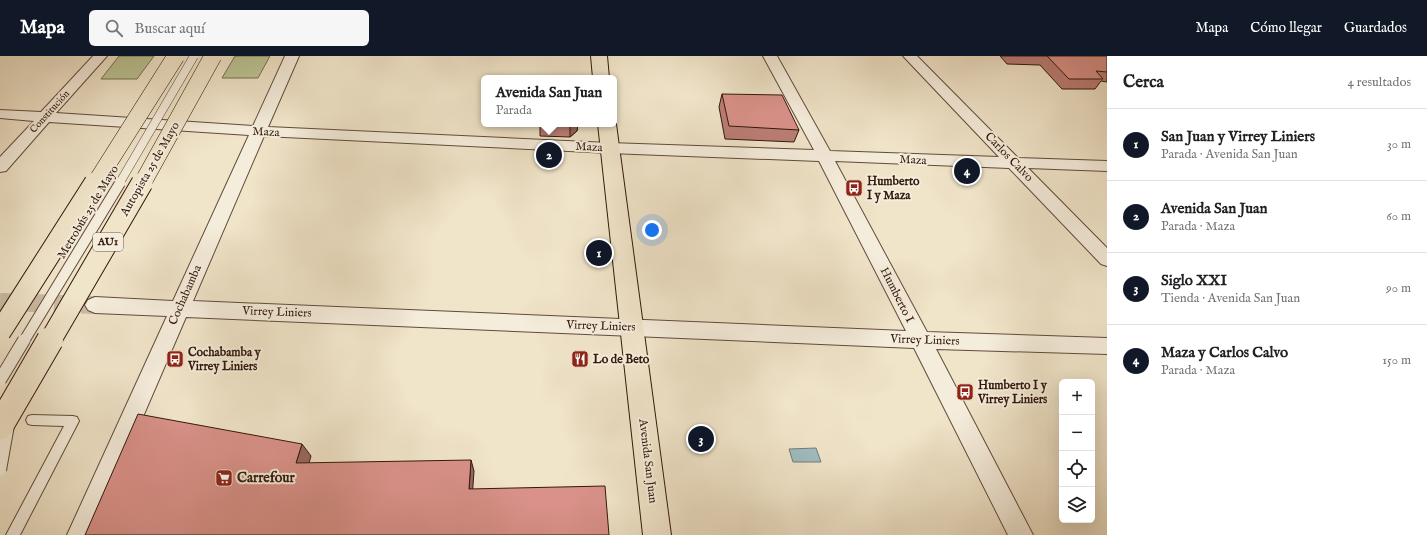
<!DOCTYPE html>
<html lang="es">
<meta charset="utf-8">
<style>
:root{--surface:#fff;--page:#f6f6f6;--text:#202124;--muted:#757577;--line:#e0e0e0;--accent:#111827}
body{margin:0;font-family:"IM FELL English",serif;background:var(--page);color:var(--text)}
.controls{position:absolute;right:12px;bottom:12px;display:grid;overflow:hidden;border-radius:6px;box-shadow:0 4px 16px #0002}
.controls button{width:36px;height:36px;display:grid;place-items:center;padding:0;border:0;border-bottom:1px solid var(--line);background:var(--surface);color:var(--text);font:20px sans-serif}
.you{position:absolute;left:652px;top:174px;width:14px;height:14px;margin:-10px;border:3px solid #fff;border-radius:50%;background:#1a73e8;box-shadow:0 0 0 6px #1a73e833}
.badge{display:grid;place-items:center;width:26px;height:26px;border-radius:50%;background:var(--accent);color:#fff;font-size:13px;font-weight:700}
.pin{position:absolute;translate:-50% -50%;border:2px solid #fff;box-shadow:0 1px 4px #0006}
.popup{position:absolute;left:481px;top:19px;width:136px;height:52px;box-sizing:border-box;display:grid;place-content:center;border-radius:6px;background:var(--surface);filter:drop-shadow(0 1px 3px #0005);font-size:13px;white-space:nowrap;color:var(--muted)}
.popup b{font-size:15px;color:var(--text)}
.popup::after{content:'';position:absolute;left:50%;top:100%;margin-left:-8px;border:8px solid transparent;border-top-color:var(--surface)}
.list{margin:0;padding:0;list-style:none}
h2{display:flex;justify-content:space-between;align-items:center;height:52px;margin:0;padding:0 16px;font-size:17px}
h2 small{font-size:13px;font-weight:400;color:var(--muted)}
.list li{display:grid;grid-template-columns:26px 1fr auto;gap:12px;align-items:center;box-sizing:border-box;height:72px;padding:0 16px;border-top:1px solid var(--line)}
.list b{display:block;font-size:15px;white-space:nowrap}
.list p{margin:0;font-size:13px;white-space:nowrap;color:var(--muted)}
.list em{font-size:13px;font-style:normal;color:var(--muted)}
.icon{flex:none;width:22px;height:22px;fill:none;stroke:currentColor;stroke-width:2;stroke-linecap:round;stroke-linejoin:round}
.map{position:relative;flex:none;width:1107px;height:479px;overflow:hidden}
header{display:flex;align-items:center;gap:24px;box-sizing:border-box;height:56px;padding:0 20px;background:var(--accent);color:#fff}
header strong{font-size:19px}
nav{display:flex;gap:22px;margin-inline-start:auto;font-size:14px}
.search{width:280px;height:36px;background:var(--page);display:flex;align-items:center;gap:10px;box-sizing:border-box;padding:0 14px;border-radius:6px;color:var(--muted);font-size:15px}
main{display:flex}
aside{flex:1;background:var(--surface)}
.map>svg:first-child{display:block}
</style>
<header>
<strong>Mapa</strong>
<div class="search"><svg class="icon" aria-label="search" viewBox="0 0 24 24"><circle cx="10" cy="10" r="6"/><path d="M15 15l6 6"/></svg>Buscar aquí</div>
<nav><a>Mapa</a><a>Cómo llegar</a><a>Guardados</a></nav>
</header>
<main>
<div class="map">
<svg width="1107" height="479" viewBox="0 0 1107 479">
<rect width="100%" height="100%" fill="#f0e4c9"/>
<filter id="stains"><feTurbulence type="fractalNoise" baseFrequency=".005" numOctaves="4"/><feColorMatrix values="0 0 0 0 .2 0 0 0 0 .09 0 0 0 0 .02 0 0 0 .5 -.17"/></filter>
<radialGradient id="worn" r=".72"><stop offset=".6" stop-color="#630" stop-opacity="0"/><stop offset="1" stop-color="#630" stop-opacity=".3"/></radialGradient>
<!-- green -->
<path fill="#bbc495" stroke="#766e50" d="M 119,0 L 154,0 L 137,23 L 101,23 Z
M 235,0 L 270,0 L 258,22 L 222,22 Z"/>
<!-- water -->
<path fill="#9fbcc1" stroke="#737a79" d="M 816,392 L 821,406 L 793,406 L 789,393 Z"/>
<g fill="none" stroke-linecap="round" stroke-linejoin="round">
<!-- street-tunnel -->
<path stroke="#cabba3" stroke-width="18" stroke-dasharray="18 9" stroke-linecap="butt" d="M 0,246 L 95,249"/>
<defs>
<path id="lane" d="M 32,359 L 73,360 L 77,361 L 79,365 L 20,479 L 6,479 L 64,370 L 32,369 L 28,368 L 26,364 L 28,360 Z"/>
<path id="street" d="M 93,0 L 107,0 L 56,57 L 253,70 L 285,0 L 299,0 L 268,71 L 609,87 L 814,94 L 763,0 L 777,0 L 830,95 L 999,101 L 903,0 L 917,0 L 1018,102 L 1107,105 L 1107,115 L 1028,112 L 1107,192 L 1107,210 L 1101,208 L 1009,112 L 835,105 L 927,276 L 1107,282 L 1107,298 L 936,293 L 1033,479 L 1008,479 L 914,292 L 186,261 L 92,479 L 67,479 L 167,260 L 95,257 L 88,254 L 85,249 L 88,244 L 95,241 L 173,245 L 249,79 L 49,66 L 6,115 L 0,116 L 0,101 L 34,65 L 0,62 L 0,54 L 41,56 ZM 264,80 L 609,97 L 819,105 L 906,275 L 193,245 Z"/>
<path id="primary" d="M 591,0 L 607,0 L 609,22 L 593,22 Z
M 614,66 L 616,68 L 671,479 L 643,479 L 598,68 L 614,68 Z"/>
</defs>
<!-- lane casing -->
<use href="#lane" stroke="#624b3b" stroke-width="2"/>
<!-- street casing -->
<use href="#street" stroke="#624b3b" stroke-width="2"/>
<!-- primary casing -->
<use href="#primary" stroke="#32180c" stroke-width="2"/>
<!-- lane -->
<use href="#lane" fill="#f5eddc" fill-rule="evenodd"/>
<!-- street -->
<use href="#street" fill="#f5eddc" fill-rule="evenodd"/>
<!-- primary -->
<use href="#primary" fill="#f0e4c9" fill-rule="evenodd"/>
<defs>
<path id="lane-bridge-far2" d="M 119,128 L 194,0"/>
<path id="lane-bridge-far1" d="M 24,285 L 120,127"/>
<path id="lane-bridge" d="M 0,324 L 24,284
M 0,414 L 8,369"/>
<path id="highway-bridge-far2" d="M 95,128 L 176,0
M 142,128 L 213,0"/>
<path id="highway-bridge-far1" d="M 0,276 L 95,127
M 50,285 L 142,127"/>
<path id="highway-bridge" d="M 0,370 L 50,284"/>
</defs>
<!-- lane-bridge-far2 casing -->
<use href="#lane-bridge-far2" stroke="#624b3b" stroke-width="9" stroke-linecap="butt"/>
<!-- lane-bridge-far1 casing -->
<use href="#lane-bridge-far1" stroke="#624b3b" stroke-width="12" stroke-linecap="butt"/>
<!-- lane-bridge casing -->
<use href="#lane-bridge" stroke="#624b3b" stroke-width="14" stroke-linecap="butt"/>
<!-- highway-bridge-far2 casing -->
<use href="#highway-bridge-far2" stroke="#32180c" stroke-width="18" stroke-linecap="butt"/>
<!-- highway-bridge-far1 casing -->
<use href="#highway-bridge-far1" stroke="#32180c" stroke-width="23" stroke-linecap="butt"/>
<!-- highway-bridge casing -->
<use href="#highway-bridge" stroke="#32180c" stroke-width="28" stroke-linecap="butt"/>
<!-- lane-bridge-far2 -->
<use href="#lane-bridge-far2" stroke="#f5eddc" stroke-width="8"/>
<!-- lane-bridge-far1 -->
<use href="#lane-bridge-far1" stroke="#f5eddc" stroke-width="10"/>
<!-- lane-bridge -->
<use href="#lane-bridge" stroke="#f5eddc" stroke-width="12"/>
<!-- highway-bridge-far2 -->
<use href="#highway-bridge-far2" stroke="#f0e4c9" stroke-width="17"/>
<!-- highway-bridge-far1 -->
<use href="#highway-bridge-far1" stroke="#f0e4c9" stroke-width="21"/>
<!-- highway-bridge -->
<use href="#highway-bridge" stroke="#f0e4c9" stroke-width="26"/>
</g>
<!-- wall -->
<path fill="#bb7d76" stroke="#32180c" d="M 1000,0 L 1107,0 L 1107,26 L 1101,25 L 1095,33 L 1062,33 L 1040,9 L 1007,8 Z
M 722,38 L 799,74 L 794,86 L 725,83 L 719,51 Z
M 540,68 L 578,68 L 577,75 L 570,81 L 540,80 Z"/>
<!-- shaded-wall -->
<path fill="#986660" stroke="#32180c" d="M 570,68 L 578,68 L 577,75 L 570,81 Z
M 302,388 L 311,400 L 306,418 L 296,407 Z
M 471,404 L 474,415 L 472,443 L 469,433 Z"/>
<!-- building -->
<path fill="#d99189" stroke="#32180c" d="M 1047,0 L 1107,0 L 1107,16 L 1096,15 L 1103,23 L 1069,23 Z
M 722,38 L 782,39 L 799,74 L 729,70 Z
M 138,358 L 302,388 L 296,407 L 471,404 L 469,433 L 605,430 L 609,479 L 85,479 Z"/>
<!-- icons -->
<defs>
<symbol id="bus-square" viewBox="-11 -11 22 22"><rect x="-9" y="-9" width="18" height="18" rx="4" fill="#8f2418" stroke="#f5eddc"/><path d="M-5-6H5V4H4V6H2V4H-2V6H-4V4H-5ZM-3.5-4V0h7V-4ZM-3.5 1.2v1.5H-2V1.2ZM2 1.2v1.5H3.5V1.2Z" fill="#fff"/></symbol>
<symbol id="restaurant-square" viewBox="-11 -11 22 22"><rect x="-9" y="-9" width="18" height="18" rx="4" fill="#8f2418" stroke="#f5eddc"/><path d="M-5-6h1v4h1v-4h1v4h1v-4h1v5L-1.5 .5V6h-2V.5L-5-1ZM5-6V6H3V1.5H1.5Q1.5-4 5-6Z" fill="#fff"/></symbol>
<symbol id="supermarket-square" viewBox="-11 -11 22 22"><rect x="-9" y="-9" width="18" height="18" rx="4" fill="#8f2418" stroke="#f5eddc"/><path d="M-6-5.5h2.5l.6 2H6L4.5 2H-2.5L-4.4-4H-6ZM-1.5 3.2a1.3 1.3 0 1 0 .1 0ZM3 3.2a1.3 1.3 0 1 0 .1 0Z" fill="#fff"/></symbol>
</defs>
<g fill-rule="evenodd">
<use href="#bus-square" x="844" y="122" width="20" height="20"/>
<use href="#bus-square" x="165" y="293" width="20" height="20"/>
<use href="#restaurant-square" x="570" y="293" width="20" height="20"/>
<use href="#bus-square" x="955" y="326" width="20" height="20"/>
<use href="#supermarket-square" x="214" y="412" width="20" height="20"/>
</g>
<g text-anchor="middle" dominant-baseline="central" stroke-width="4" stroke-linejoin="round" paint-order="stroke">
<!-- far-street labels -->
<g font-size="10" fill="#32180c" stroke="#f5eddc">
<text transform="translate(50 56) rotate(-48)">Constitución</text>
</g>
<!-- shield labels -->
<rect fill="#f5eddc" stroke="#6c584a" stroke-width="1" x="93" y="177" width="30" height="18" rx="3"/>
<g font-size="11" font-weight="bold" fill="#32180c">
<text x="108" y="186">AU1</text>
</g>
<!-- street labels -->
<g font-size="12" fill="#32180c" stroke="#f5eddc">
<text transform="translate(266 76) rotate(3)">Maza</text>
<text transform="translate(589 91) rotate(3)">Maza</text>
<text transform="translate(1009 101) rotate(46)">Carlos Calvo</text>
<text transform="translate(913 104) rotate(3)">Maza</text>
<text transform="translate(150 113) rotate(-60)">Autopista 25 de Mayo</text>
<text transform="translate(88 156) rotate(-59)">Metrobús 25 de Mayo</text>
<text transform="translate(185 239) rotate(-66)">Cochabamba</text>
<text transform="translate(897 239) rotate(63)">Humberto I</text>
<text transform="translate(277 256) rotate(2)">Virrey Liniers</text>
<text transform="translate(601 270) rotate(2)">Virrey Liniers</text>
<text transform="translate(925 284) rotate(2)">Virrey Liniers</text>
<text transform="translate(648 405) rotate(83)">Avenida San Juan</text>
</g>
<!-- poi labels -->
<g font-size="12" font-weight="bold" fill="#32180c" stroke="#f5eddc" text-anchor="start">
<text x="867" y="125">Humberto<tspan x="867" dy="14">I y Maza</tspan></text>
<text x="188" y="296">Cochabamba y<tspan x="188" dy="14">Virrey Liniers</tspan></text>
<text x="593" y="303">Lo de Beto</text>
<text x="978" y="329">Humberto I y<tspan x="978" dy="14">Virrey Liniers</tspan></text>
</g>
<!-- near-poi labels -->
<g font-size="14" font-weight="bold" fill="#32180c" stroke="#f5eddc" text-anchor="start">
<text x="237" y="422">Carrefour</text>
</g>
</g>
<rect width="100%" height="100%" filter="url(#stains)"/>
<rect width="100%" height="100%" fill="url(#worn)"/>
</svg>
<div class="controls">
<button>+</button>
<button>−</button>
<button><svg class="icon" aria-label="locate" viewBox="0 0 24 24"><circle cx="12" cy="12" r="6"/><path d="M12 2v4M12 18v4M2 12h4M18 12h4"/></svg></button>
<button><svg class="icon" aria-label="layers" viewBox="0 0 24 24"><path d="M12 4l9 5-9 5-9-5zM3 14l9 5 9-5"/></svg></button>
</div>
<div class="you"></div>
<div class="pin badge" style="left:599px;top:197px">1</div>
<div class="pin badge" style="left:549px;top:99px">2</div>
<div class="popup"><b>Avenida San Juan</b>Parada</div>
<div class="pin badge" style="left:701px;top:383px">3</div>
<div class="pin badge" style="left:967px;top:115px">4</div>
</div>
<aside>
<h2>Cerca<small>4 resultados</small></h2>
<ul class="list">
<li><span class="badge">1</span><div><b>San Juan y Virrey Liniers</b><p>Parada · Avenida San Juan</p></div><em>30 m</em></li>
<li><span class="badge">2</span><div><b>Avenida San Juan</b><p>Parada · Maza</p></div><em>60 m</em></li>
<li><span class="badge">3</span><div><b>Siglo XXI</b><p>Tienda · Avenida San Juan</p></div><em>90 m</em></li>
<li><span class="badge">4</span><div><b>Maza y Carlos Calvo</b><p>Parada · Maza</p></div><em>150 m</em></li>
</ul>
</aside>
</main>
